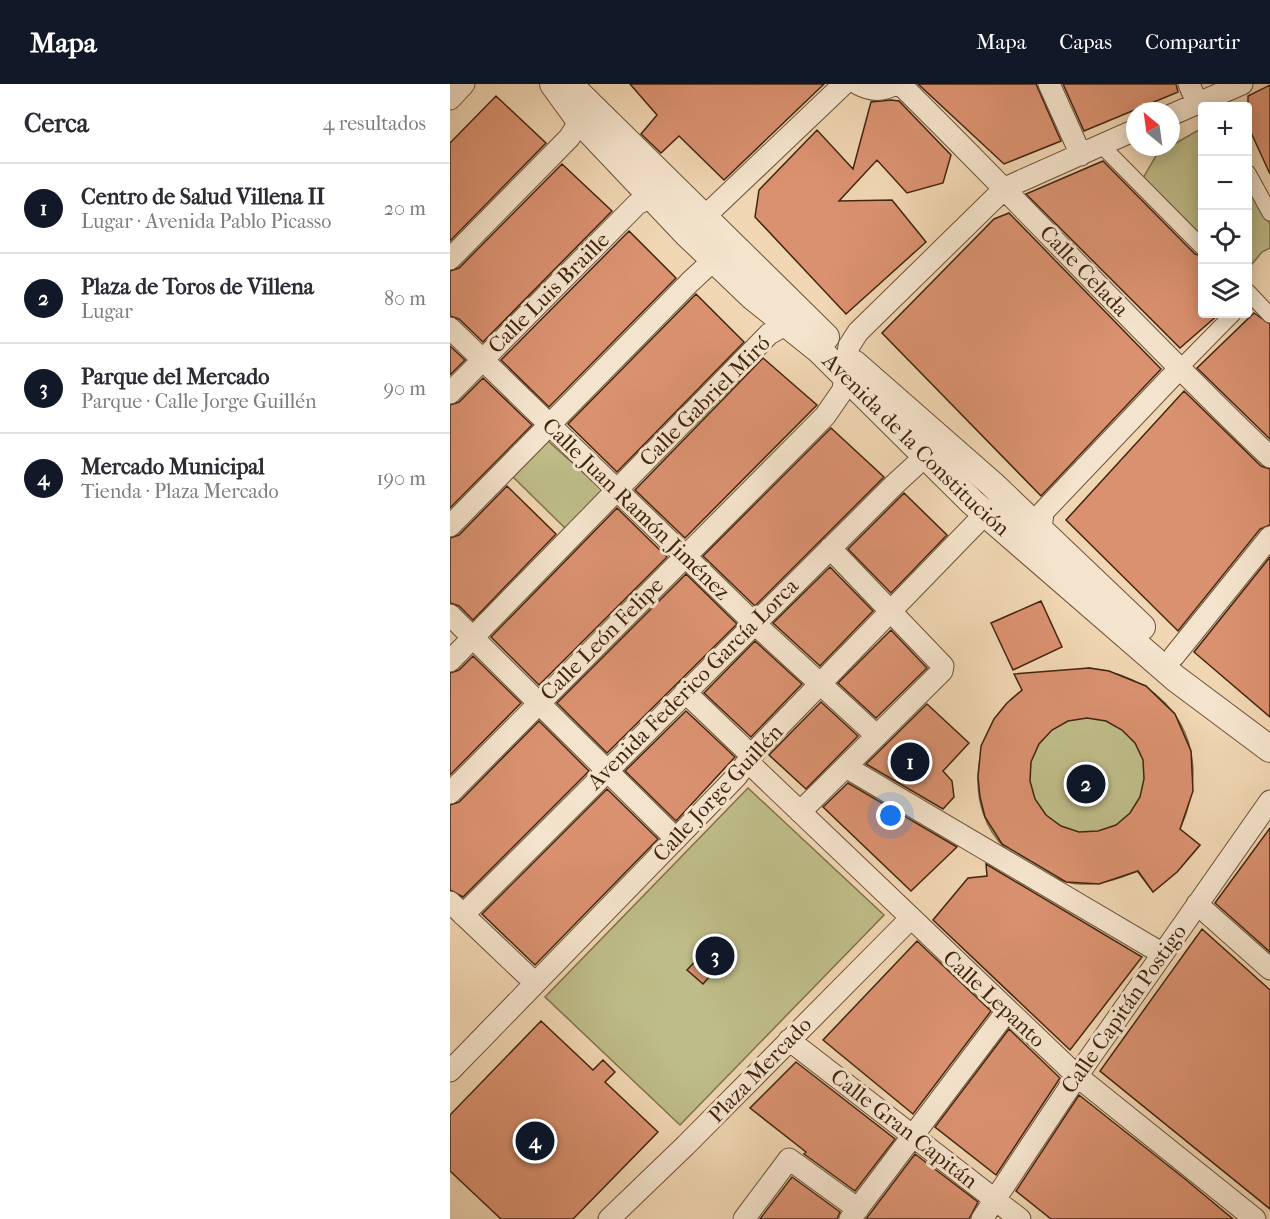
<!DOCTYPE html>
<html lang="es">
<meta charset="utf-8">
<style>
:root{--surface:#fff;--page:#f7f7f7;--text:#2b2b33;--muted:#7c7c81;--line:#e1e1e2;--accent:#111827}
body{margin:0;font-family:"IM FELL French Canon",serif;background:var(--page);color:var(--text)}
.controls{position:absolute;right:18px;top:18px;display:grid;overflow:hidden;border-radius:6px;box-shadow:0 3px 15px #0003}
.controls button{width:54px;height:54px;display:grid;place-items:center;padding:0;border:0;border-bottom:2px solid var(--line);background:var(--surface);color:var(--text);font:30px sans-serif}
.compass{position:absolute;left:676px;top:18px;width:54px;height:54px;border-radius:50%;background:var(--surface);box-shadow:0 3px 15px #0003;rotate:331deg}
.you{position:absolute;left:441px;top:732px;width:21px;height:21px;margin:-15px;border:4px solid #fff;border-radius:50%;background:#1a73e8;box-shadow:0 0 0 9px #1a73e833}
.badge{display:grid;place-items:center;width:39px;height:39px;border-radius:50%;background:var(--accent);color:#fff;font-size:20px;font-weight:700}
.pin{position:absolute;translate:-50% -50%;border:3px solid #fff;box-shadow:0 2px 6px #0006}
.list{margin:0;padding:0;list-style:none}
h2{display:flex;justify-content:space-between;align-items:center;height:78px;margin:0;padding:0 24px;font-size:26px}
h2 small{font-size:20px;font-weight:400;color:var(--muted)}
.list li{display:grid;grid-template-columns:39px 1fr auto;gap:18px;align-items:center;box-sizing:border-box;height:90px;padding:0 24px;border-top:2px solid var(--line)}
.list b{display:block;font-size:22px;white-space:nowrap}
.list p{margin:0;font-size:20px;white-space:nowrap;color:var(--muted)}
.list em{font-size:20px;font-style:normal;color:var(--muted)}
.icon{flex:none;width:33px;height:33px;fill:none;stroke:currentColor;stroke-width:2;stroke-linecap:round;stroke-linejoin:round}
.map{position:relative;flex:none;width:820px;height:1135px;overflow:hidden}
header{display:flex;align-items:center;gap:36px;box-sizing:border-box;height:84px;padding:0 30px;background:var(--accent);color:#fff}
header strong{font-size:28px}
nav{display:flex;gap:33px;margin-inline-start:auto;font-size:21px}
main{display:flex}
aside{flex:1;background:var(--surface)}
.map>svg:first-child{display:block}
</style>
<header>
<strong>Mapa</strong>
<nav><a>Mapa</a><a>Capas</a><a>Compartir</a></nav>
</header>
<main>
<aside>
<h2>Cerca<small>4 resultados</small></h2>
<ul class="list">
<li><span class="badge">1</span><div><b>Centro de Salud Villena II</b><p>Lugar · Avenida Pablo Picasso</p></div><em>20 m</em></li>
<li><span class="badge">2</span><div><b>Plaza de Toros de Villena</b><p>Lugar</p></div><em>80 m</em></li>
<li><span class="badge">3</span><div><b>Parque del Mercado</b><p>Parque · Calle Jorge Guillén</p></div><em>90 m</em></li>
<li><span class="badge">4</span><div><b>Mercado Municipal</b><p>Tienda · Plaza Mercado</p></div><em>190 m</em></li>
</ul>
</aside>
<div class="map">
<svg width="820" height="1135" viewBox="0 0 820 1135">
<rect width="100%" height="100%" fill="#f0d6b2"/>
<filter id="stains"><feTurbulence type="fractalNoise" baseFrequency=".00333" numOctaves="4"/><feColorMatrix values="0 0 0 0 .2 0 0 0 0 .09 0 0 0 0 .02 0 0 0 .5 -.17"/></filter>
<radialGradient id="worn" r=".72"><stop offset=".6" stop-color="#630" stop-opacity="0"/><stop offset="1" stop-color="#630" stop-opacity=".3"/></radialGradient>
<!-- green -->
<path fill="#bebc88" stroke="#80704c" stroke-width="1.5" d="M 752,44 L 752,152 L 693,94 L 707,70 Z
M 798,103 L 820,140 L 820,164 L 812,168 L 798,185 Z
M 98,357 L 156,409 L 118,447 L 63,393 Z
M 639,584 C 724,594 766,666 730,745 L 750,761 L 727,788 L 703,808 L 687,787 C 669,795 651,801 630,800 C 612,799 599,791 584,782 C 575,777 564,773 557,766 C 511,724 523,643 570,608 C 584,597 620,590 639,584 Z
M 298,704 L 434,831 L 230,1041 L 95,913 Z"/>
<!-- building -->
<path fill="#da9170" stroke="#42250f" stroke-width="1.5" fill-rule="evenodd" d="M 180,0 L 374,0 L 274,96 L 229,52 L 211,69 L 191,50 L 207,31 Z
M 468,0 L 586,0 L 611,57 L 554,80 Z
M 613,0 L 726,0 L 728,8 L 634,47 Z
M 820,1 L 820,90 L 798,42 L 798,12 Z
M 46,12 L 96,59 L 0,157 L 0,59 Z
M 441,16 L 449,17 L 501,71 L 493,99 L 457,109 L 427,76 L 389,117 L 442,116 L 476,158 L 396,230 L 305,133 L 309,106 L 367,46 L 403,85 L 421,18 Z
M 653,77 L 745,170 L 753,172 L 753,230 L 769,230 L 730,264 L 576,110 Z
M 112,80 L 162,127 L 33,258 L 9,235 L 0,232 L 0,187 L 9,184 Z
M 559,129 L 711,285 L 591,412 L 432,249 L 544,135 Z
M 179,147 L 226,194 L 99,323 L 51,276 Z
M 246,210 L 294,258 L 167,388 L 118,340 Z
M 804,229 L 820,240 L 820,355 L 747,284 Z
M 0,262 L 15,276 L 0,291 Z
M 313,274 L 367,321 L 235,454 L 185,406 Z
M 33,294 L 82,341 L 0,424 L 0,321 L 9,318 Z
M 734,307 L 811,382 L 820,385 L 820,441 L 810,445 L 728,547 L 616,436 Z
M 381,344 L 434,393 L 305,522 L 253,472 Z
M 57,402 L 106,450 L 23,536 L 9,522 L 0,519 L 0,454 L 9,451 Z
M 454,409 L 497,451 L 441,509 L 398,465 Z
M 167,424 L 217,473 L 89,601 L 41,553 Z
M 820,473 L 820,633 L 744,568 Z
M 380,483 L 423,527 L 370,582 L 323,539 Z
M 236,490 L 287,540 L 157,669 L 107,619 Z
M 591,517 L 612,563 L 563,586 L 541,539 Z
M 441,546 L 477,584 L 426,634 L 388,599 Z
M 305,557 L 352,600 L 301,653 L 254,609 Z
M 23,572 L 71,619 L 0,691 L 0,589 L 9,586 Z
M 639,584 L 659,587 L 696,602 L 725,630 L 741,667 L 743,707 L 730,745 L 750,761 L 727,788 L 703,808 L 688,787 L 649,800 L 616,798 L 552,760 L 535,733 L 530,713 L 528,693 L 531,662 L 544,635 L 557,619 L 572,606 L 564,590 ZM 637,634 L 656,637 L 672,646 L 685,659 L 693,676 L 694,695 L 690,713 L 680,729 L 666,741 L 648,747 L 629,748 L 611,742 L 596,731 L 585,715 L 580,697 L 581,678 L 589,660 L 602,646 L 618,637 Z
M 371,618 L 408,652 L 356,705 L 319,671 Z
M 477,620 L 519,659 L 493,687 L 502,697 L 504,713 L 493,725 L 416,680 Z
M 236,627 L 285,673 L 226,737 L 175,687 Z
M 89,637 L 139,687 L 13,813 L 0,806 L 0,721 L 9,718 Z
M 398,699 L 507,763 L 461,807 L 373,723 Z
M 157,705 L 208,755 L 85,881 L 32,830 Z
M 820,744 L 820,868 L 765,819 Z
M 536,780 L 692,873 L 620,966 L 483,836 L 518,794 L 537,792 Z
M 752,845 L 820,906 L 820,1125 L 650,987 Z
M 467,857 L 541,927 L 463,1030 L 373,956 Z
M 252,870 L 267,884 L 253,900 L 237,886 Z
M 91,937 L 143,986 L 153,976 L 165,988 L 155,998 L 208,1048 L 123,1135 L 51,1135 L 0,1087 L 0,1031 Z
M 559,945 L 610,994 L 546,1091 L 485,1043 Z
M 346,978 L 445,1055 L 405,1107 L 354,1070 L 356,1068 L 300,1024 Z
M 629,1011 L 735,1095 L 783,1135 L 601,1135 L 566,1107 Z
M 465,1070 L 528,1118 L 519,1135 L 416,1135 Z
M 342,1093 L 390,1128 L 387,1135 L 310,1135 Z"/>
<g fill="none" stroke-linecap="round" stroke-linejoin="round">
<defs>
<path id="pedestrian" d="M 651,61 L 752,163
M 798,89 L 820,129
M 798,208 L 820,231
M 728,286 L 783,230"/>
<path id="minor" d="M 408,0 C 421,7 432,8 445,0
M 450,0 C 575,123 693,252 820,373
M 599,0 L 631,71
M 739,0 L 747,19
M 0,15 L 14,0
M 721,31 L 792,0
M 240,137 L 250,137 L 394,0
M 0,175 L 119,54 L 130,37 L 140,45
M 0,244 L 305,540 L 427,652
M 0,309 L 187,120 L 201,113
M 0,442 L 240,198 L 270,170 L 276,171
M 591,446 L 593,428 L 728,286
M 0,531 L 226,755
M 724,572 L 820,453
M 0,577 L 319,250 L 337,240
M 235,608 L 302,672
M 298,678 L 627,992 L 805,1135
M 396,683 L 713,870
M 0,709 L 375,332 L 393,306 L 399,262 L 408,248 L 555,104 L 685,46
M 350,728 L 492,587 L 493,582 L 380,464
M 0,818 L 85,899
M 747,820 L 820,885
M 13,831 L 445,400 L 469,378 L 478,375
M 339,956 L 570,1135
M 0,987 L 286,693 L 307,665 L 535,430 L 547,423
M 159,1135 L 236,1061 L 460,835
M 294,1135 L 339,1075 L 408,1125
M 400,1135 L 557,927
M 532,1135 L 627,992 L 820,717"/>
<g id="tertiary">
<path id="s1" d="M 103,0 L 130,37 L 237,150 L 303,213 L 369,266 L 522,418 L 725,594 L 820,665"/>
<path d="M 120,1 L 376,253"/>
<path d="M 405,280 L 542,400 L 692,543"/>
</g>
</defs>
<!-- pedestrian casing -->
<use href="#pedestrian" stroke="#6e5138" stroke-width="17"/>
<!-- minor casing -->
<use href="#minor" stroke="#6e5138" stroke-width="23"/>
<!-- tertiary casing -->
<use href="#tertiary" stroke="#6e5138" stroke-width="28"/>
<!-- pedestrian -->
<use href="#pedestrian" stroke="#f5e4cd" stroke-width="15"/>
<!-- minor -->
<use href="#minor" stroke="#f5e4cd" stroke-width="21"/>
<!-- tertiary -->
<use href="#tertiary" stroke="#f5e4cd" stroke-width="26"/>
</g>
<g text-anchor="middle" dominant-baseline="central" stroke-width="6" stroke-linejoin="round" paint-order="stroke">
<!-- street labels -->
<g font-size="22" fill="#42250f" stroke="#f5e4cd">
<text transform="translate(634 187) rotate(46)">Calle Celada</text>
<text transform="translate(99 209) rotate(-45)">Calle Luis Braille</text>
<text transform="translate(255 317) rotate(-45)">Calle Gabriel Miró</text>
<text stroke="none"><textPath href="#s1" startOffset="513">Avenida de la Constitución</textPath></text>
<text transform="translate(186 425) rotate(44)">Calle Juan Ramón Jiménez</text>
<text transform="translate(152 555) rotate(-45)">Calle León Felipe</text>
<text transform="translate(243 600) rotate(-45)">Avenida Federico García Lorca</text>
<text transform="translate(268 709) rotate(-47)">Calle Jorge Guillén</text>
<text transform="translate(544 915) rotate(43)">Calle Lepanto</text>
<text transform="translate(674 925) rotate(-55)">Calle Capitán Postigo</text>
<text transform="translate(310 986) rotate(-46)">Plaza Mercado</text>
<text transform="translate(454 1045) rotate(38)">Calle Gran Capitán</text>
</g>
</g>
<rect width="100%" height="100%" filter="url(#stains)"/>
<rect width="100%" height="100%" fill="url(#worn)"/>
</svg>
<div class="controls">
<button>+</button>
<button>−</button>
<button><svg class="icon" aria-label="locate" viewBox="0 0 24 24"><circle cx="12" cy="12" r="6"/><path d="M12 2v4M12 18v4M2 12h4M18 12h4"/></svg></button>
<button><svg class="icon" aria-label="layers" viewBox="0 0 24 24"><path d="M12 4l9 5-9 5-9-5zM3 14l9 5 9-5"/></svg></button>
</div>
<svg class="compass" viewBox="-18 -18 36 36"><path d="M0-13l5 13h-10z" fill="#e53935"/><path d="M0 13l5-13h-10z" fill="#7c7c81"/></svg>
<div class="you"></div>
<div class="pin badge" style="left:460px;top:678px">1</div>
<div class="pin badge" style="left:636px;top:700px">2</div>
<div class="pin badge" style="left:265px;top:872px">3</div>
<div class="pin badge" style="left:85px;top:1057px">4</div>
</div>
</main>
